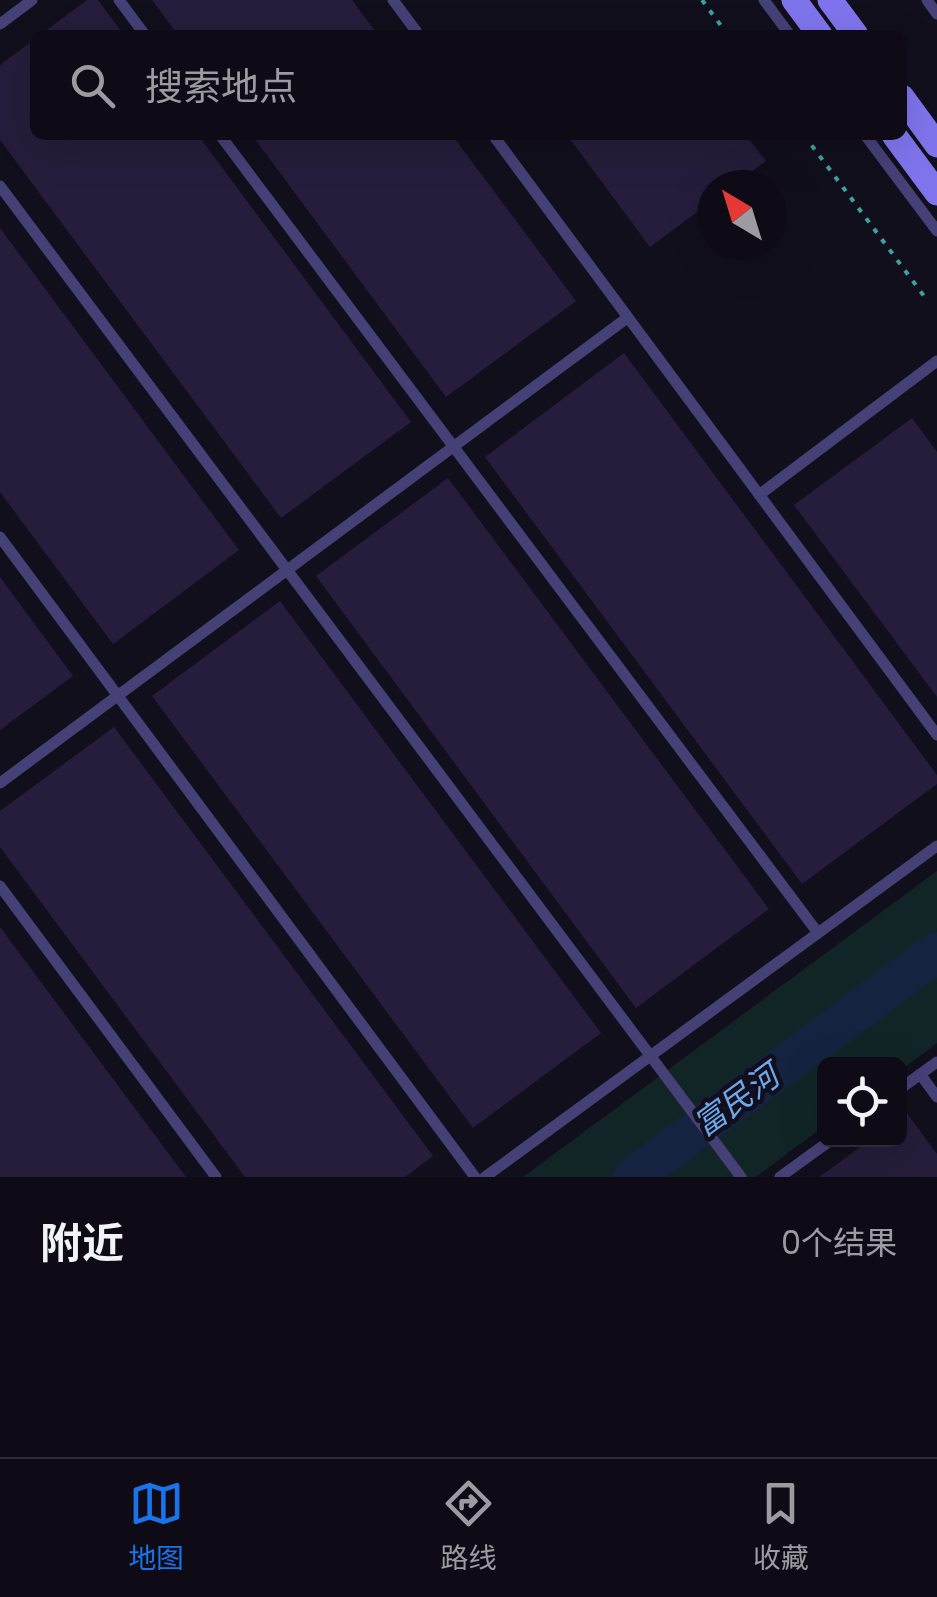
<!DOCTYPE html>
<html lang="zh">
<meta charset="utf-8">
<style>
:root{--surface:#0e0b16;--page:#1c1923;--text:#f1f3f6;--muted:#9b9ba1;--line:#2e2b35;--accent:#1a73e8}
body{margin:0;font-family:Poppins,"Noto Sans SC",sans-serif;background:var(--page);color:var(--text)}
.controls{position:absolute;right:30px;bottom:30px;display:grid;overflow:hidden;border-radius:15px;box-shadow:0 10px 40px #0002}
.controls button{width:90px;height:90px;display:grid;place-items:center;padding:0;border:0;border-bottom:2px solid var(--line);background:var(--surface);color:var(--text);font:50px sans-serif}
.compass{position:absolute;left:697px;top:170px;width:90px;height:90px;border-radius:50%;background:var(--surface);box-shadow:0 10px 40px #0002;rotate:322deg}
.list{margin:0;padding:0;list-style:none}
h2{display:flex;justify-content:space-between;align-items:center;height:130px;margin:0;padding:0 40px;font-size:42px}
h2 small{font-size:32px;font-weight:400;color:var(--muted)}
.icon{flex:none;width:55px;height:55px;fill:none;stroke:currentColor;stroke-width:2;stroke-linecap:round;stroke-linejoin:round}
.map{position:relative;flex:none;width:937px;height:1177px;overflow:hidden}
.search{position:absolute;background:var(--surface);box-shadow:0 10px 40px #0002;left:30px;right:30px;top:30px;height:110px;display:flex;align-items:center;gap:25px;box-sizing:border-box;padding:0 35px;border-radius:15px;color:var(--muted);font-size:38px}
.sheet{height:280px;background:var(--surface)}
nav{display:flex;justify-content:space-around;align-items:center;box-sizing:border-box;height:140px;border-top:2px solid var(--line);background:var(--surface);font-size:28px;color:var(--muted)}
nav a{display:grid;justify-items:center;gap:5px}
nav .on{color:var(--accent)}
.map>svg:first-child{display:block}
</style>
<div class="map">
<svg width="937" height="1177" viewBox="0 0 937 1177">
<rect width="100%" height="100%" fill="#120f1d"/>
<!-- green -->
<path fill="#122526" d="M 937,871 L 937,1043 L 900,1071 L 900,1064 L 824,1064 L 824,1126 L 756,1177 L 523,1177 Z"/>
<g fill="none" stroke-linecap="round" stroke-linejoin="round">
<!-- river -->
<path stroke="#152340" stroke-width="40" d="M 633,1177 L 937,952"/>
</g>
<!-- building -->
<path fill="#251d3b" d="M 87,0 L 98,0 L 124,35 L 40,35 Z
M 152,0 L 352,0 L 378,35 L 178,35 Z
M 35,39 L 35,135 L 198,135 L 411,422 L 281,518 L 0,140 L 0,65 Z
M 252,135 L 452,135 L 576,301 L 446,397 Z
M 567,135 L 746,135 L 766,161 L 733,185 L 712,185 L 712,201 L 650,247 Z
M 0,228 L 239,550 L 113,644 L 0,492 Z
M 624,353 L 937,775 L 937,784 L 802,884 L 485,457 Z
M 912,418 L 937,452 L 937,697 L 794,505 Z
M 448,478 L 769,909 L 636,1008 L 316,576 Z
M 0,577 L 73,676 L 0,730 Z
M 280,601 L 601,1033 L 473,1128 L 152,696 Z
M 114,727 L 433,1156 L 405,1177 L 245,1177 L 0,847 L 0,811 Z
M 0,927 L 186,1177 L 0,1177 Z
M 906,1112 L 937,1154 L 937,1177 L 819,1177 L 870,1140 L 900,1140 L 900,1117 Z"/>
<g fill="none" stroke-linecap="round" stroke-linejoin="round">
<!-- path -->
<path stroke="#3da0a1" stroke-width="4" stroke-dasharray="5 8" stroke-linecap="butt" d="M 702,0 L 728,35
M 804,135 L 927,300"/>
<!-- lane -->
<path stroke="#454076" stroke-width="11" d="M 119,0 L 145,35
M 393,0 L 419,35
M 764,0 L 790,35
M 927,0 L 937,14
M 0,24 L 32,0
M 220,135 L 818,933
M 493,135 L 937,735
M 865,135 L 937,231
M 0,186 L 741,1177
M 759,495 L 937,361
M 0,537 L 475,1177
M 0,783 L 627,318
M 0,886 L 216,1177
M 920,1074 L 937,1097
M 900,1089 L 937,1062
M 485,1177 L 937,846
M 780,1177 L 831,1140"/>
<!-- secondary -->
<path stroke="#7f74ec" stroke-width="25" d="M 794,0 L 820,35
M 830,0 L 856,35
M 902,97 L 937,145
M 894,135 L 937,193"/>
</g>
<g text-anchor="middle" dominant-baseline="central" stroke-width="9" stroke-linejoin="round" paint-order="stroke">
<!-- water labels -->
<g font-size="32" font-style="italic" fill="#6ca8eb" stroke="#120f1d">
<text transform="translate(736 1100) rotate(-36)">富民河</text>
</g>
</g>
</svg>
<div class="controls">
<button><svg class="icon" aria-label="locate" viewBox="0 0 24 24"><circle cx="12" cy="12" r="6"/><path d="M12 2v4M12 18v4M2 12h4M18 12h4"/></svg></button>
</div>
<svg class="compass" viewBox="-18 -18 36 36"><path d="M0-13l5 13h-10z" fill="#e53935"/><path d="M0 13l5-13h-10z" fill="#9b9ba1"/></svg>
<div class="search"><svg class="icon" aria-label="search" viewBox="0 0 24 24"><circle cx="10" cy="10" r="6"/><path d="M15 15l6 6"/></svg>搜索地点</div>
</div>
<section class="sheet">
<h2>附近<small>0个结果</small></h2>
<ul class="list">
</ul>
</section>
<nav>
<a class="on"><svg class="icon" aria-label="map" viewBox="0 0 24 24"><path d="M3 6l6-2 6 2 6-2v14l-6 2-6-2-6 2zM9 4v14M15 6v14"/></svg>地图</a>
<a><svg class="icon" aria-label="directions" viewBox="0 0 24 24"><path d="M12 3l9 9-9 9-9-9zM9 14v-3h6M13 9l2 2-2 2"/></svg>路线</a>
<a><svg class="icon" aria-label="saved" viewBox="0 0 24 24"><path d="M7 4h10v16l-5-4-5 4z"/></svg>收藏</a>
</nav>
